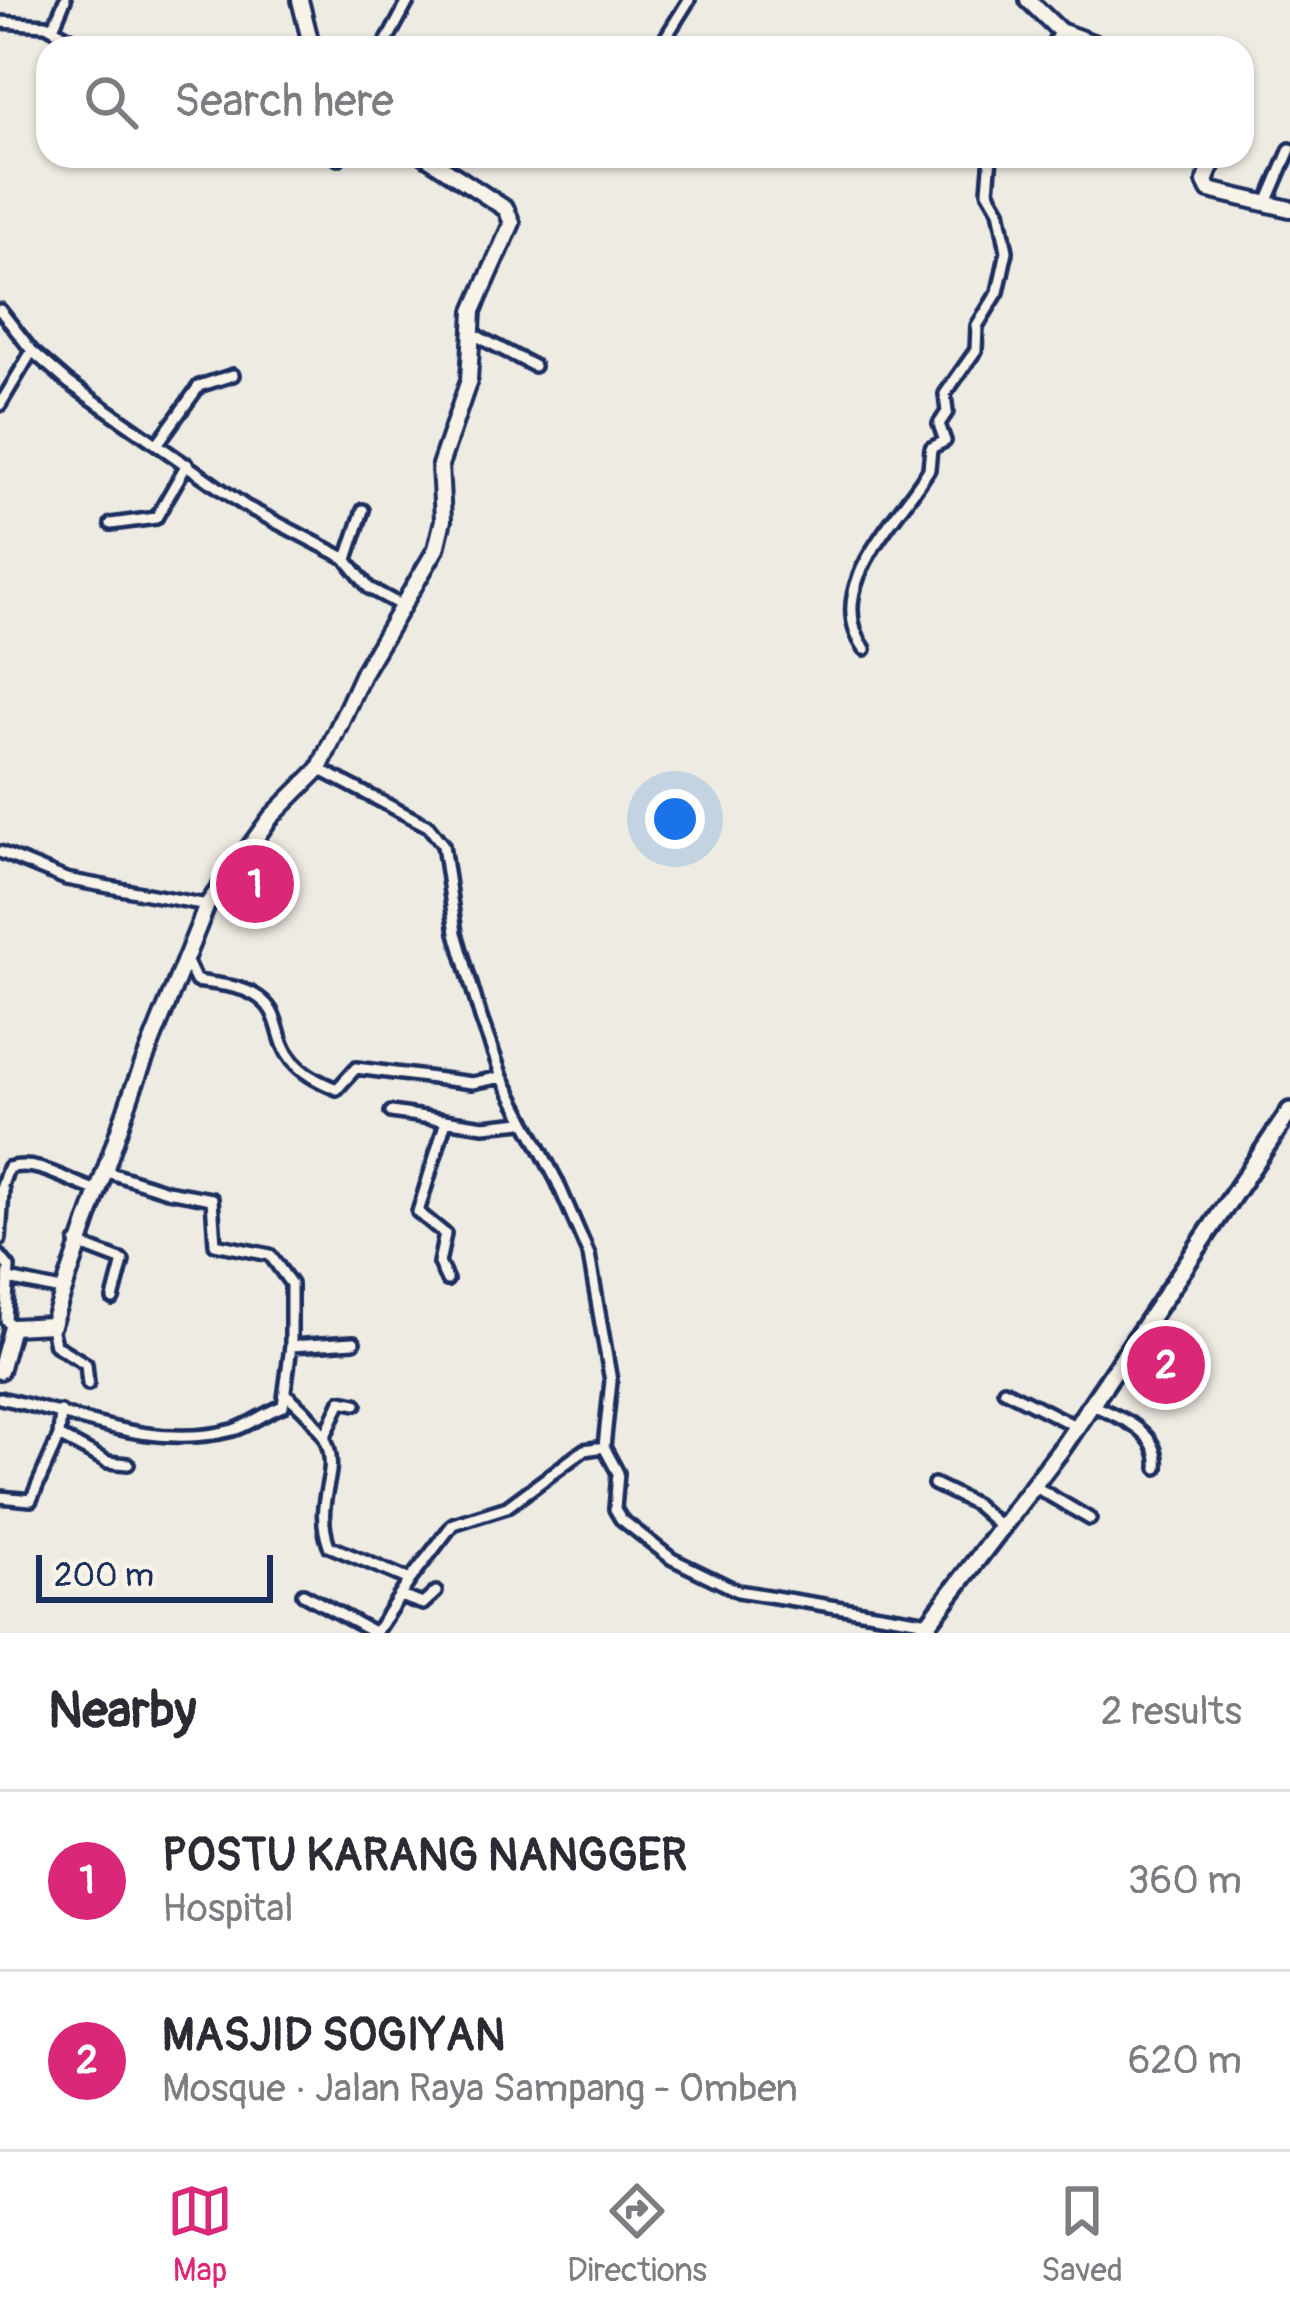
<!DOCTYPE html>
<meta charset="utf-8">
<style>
:root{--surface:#fff;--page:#f7f7f7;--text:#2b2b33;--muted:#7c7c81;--line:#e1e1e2;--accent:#db2777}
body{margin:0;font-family:Pangolin,sans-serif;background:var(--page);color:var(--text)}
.scale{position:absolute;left:36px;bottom:30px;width:237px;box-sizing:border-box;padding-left:12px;border:6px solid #1b2f5e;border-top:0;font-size:33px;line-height:42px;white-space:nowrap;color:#1b2f5e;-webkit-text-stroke:9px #f7f3e8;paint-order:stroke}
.you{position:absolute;left:675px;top:819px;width:42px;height:42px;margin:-30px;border:9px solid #fff;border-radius:50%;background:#1a73e8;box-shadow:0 0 0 18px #1a73e833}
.badge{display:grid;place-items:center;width:78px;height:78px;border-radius:50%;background:var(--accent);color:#fff;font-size:39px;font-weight:700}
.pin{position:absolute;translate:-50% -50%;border:6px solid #fff;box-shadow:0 3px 12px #0006}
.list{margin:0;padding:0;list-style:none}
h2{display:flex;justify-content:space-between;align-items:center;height:156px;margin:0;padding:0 48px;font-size:51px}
h2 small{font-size:39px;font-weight:400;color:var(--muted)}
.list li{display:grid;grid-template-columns:78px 1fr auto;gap:36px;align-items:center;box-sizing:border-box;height:180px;padding:0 48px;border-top:3px solid var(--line)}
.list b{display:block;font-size:45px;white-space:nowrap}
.list p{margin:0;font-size:39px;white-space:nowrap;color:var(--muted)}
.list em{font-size:39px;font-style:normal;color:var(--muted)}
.icon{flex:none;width:66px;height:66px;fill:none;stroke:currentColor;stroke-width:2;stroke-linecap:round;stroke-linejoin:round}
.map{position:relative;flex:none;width:1290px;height:1633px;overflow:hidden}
.search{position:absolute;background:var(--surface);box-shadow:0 3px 9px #0004;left:36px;right:36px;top:36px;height:132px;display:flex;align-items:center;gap:30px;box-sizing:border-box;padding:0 42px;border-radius:36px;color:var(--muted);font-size:45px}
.sheet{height:516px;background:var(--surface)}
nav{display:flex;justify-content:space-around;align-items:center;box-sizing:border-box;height:168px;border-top:3px solid var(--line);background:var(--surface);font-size:33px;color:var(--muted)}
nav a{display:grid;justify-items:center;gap:6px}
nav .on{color:var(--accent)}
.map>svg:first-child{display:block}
</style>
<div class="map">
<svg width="1290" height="1633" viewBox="0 0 1290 1633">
<rect width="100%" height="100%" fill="#eeebe2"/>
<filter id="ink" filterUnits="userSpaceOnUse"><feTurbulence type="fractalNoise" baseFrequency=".00833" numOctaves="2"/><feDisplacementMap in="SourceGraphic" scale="24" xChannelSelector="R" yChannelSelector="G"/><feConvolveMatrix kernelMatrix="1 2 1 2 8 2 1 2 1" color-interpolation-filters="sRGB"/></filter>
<g filter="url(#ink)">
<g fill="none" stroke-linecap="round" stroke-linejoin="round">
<defs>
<path id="street" d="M 0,22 L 46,25 L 89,48
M 53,28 L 65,0
M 383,48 L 409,0
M 659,48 L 689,0
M 1050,48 L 1060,31
M 338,159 L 339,156
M 1267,203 L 1290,149
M 0,310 L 32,351 L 69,383 L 245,506 L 345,558 L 369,588 L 404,607
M 471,333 L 534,366
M 0,405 L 32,351
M 158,443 L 199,386 L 233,375
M 111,524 L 156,518 L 187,464
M 347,559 L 363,510
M 865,649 C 821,589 898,520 929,469 L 931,448 L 945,441 L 939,424 L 947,412 L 945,394 L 976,350 L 977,326 L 998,292 L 1007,251 L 999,210 L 988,191 L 991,156
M 319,769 L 428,826 L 443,845 L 456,933 L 481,1018 L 502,1077 L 557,1181 L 589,1255 L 611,1381 L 604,1447 L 618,1473 L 615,1509 L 621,1519 L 672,1559 L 738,1591 L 929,1622
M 0,852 L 66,879 L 207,905
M 187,962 L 196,981 C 214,984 237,985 253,994 C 297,1018 256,1058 337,1089 L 356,1068 L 472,1083 L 502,1077
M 391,1112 L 484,1126 L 522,1122
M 446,1121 L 418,1212 L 445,1234 L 439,1263 L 447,1280
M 107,1172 L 167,1191 L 212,1199 L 215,1244 L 270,1255 L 291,1284 L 291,1346 L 354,1342
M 0,1191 L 8,1168 C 40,1159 68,1183 99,1191
M 0,1239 L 3,1190
M 76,1243 L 123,1261 L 113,1299
M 0,1256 L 9,1267 L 6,1320 L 12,1327
M 9,1279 L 61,1290
M 51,1327 L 55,1345 L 86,1364 L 88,1384
M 1004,1390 L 1077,1427
M 288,1396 C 368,1463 306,1482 329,1546 L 410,1580 L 375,1633
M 0,1398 C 78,1415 153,1451 233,1430 C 248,1426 266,1412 283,1406 L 291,1346
M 1092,1405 C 1120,1417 1161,1432 1157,1468
M 59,1436 L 108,1462 L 128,1464
M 325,1436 L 341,1401 L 356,1404
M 934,1484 L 975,1504 L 1001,1527
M 1034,1486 L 1090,1519
M 0,1497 L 31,1500 L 59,1436 L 61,1412
M 410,1580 L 453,1524 L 507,1507 L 584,1450 L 604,1447
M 303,1594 L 375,1633
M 400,1596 L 423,1604 L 436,1592"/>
<path id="secondary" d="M 300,0 L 312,48
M 1028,0 L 1060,31 L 1107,48
M 1215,156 L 1205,182 L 1209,190 L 1290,209
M 0,1371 L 12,1327 L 52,1325 L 133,1089 L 207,905 L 271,817 L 319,769 L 364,671 L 436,549 L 443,520 L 440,465 L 469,380 L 473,311 L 512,223 L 506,209 L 425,156"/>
<path id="primary" d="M 921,1633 L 1062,1448 L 1290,1111"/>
</defs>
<!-- street casing -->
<use href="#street" stroke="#1b2f5e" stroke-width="18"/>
<!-- secondary casing -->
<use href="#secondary" stroke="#1b2f5e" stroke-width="22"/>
<!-- primary casing -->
<use href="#primary" stroke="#1b2f5e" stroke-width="24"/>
<!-- street -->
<use href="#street" stroke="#f7f3e8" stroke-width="9"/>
<!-- secondary -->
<use href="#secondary" stroke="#f7f3e8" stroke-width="14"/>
<!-- primary -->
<use href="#primary" stroke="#f7f3e8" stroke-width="15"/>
</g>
</g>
</svg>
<div class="scale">200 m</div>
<div class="you"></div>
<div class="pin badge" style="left:255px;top:884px">1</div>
<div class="pin badge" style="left:1166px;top:1365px">2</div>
<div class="search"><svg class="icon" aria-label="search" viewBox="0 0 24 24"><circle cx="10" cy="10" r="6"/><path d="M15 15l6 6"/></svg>Search here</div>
</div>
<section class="sheet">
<h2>Nearby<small>2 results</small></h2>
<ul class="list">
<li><span class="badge">1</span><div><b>POSTU KARANG NANGGER</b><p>Hospital</p></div><em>360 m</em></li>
<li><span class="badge">2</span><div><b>MASJID SOGIYAN</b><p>Mosque · Jalan Raya Sampang - Omben</p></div><em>620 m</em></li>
</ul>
</section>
<nav>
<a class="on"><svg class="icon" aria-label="map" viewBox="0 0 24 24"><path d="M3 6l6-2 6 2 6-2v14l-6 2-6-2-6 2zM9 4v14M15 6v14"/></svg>Map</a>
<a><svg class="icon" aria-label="directions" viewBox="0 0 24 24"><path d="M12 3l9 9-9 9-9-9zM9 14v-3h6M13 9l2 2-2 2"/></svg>Directions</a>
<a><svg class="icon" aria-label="saved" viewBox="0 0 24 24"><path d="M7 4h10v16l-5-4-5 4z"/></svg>Saved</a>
</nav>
